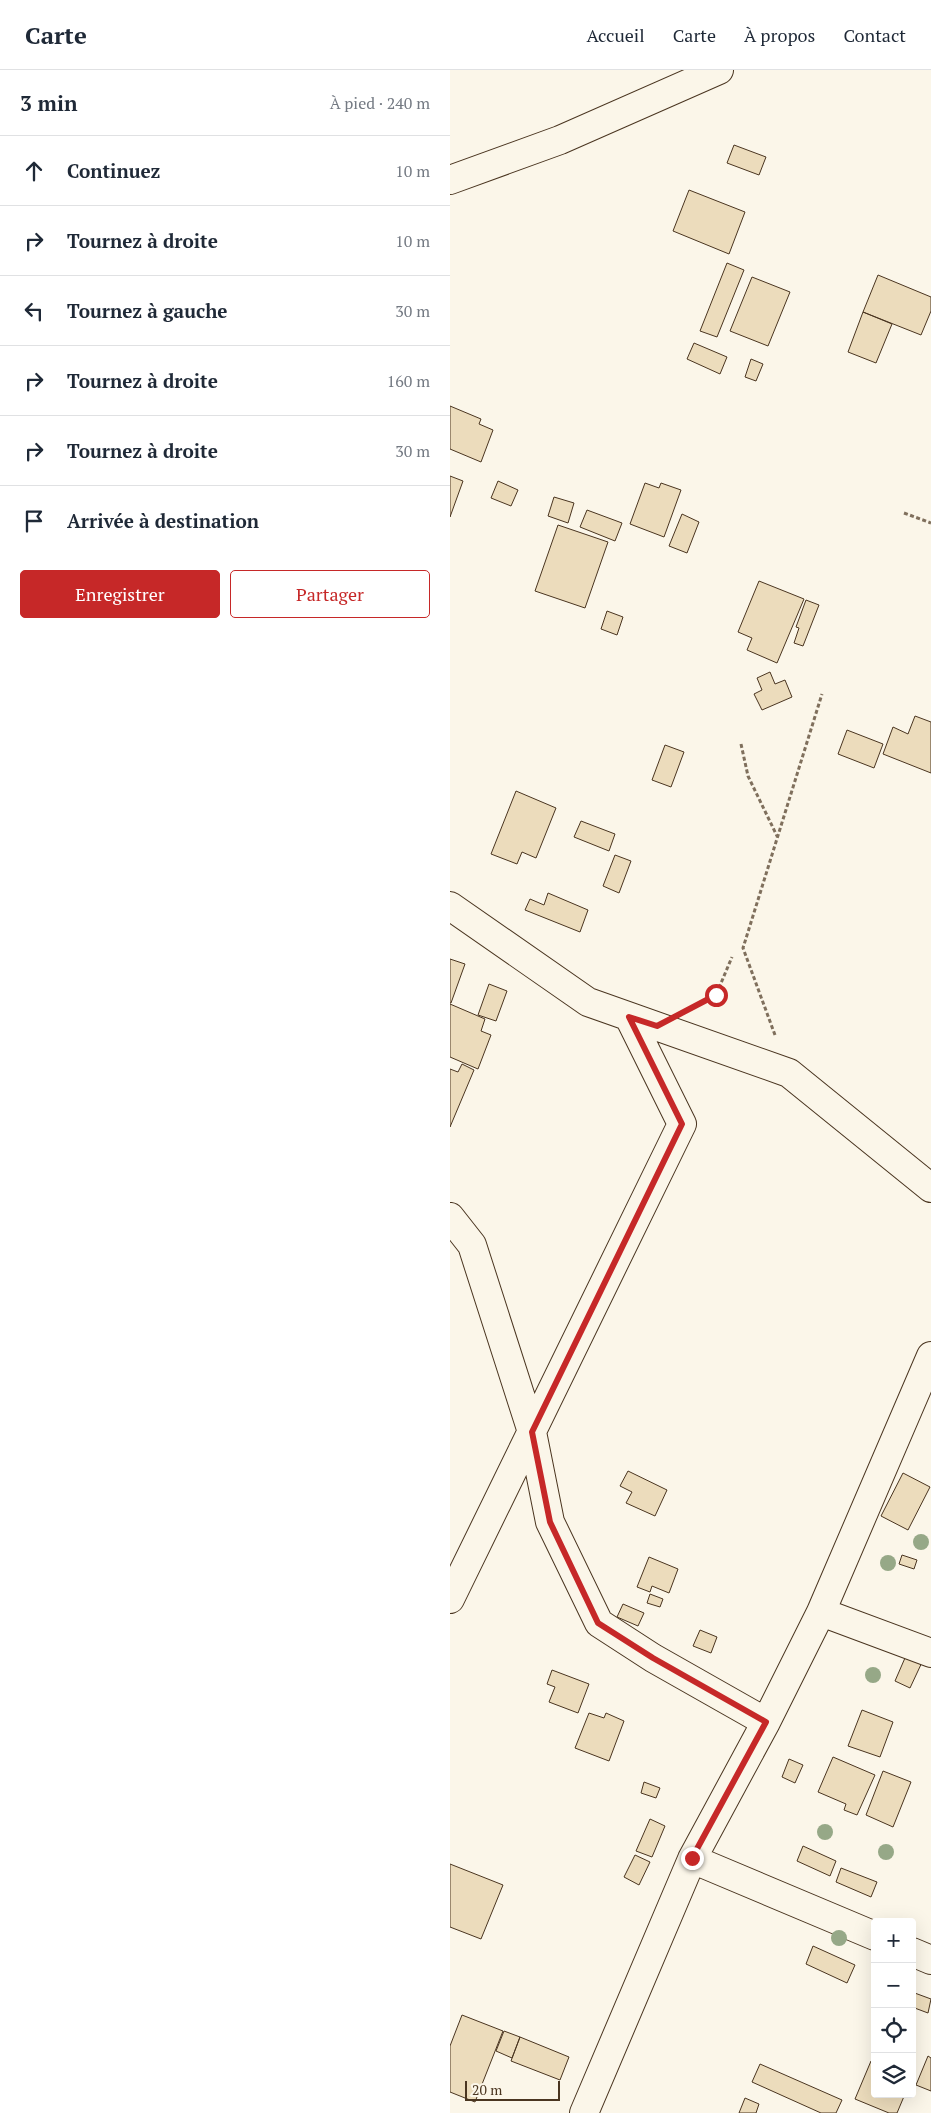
<!DOCTYPE html>
<html lang="fr">
<meta charset="utf-8">
<style>
:root{--surface:#fff;--page:#f6f6f7;--text:#1f2937;--muted:#747a83;--line:#e0e1e3;--accent:#c62828}
body{margin:0;font-family:"PT Serif",serif;background:var(--page);color:var(--text)}
.controls{position:absolute;right:15px;bottom:15px;display:grid;overflow:hidden;border-radius:5px;box-shadow:0 5px 20px #0002}
.controls button{width:45px;height:45px;display:grid;place-items:center;padding:0;border:0;border-bottom:1px solid var(--line);background:var(--surface);color:var(--text);font:25px sans-serif}
.scale{position:absolute;left:15px;bottom:12px;width:95px;box-sizing:border-box;padding-left:5px;border:2px solid #4a3520;border-top:0;font-size:14px;line-height:18px;white-space:nowrap;color:#4a3520;-webkit-text-stroke:4px #fbf6e9;paint-order:stroke}
.stop{position:absolute;width:15px;height:15px;margin:-11px;border:4px solid #c62828;border-radius:50%;background:#fff}
.stop.end{background:#c62828;border-color:#fff;box-shadow:0 1px 5px #0008}
.list{margin:0;padding:0;list-style:none}
h2{display:flex;justify-content:space-between;align-items:center;height:65px;margin:0;padding:0 20px;font-size:21px}
h2 small{font-size:16px;font-weight:400;color:var(--muted)}
.list li{display:grid;grid-template-columns:32px 1fr auto;gap:15px;align-items:center;box-sizing:border-box;height:70px;padding:0 20px;border-top:1px solid var(--line)}
.list b{display:block;font-size:19px;white-space:nowrap}
.list em{font-size:16px;font-style:normal;color:var(--muted)}
.actions{display:flex;gap:10px;padding:15px 20px}
.actions a{flex:1;padding:11px 0;border:1px solid var(--accent);border-radius:5px;text-align:center;font-size:18px;color:var(--accent)}
.actions .main{background:var(--accent);color:#fff}
.icon{flex:none;width:28px;height:28px;fill:none;stroke:currentColor;stroke-width:2;stroke-linecap:round;stroke-linejoin:round}
.map{position:relative;flex:none;width:481px;height:2043px;overflow:hidden}
header{display:flex;align-items:center;gap:30px;box-sizing:border-box;height:70px;padding:0 25px;background:var(--surface);border-bottom:1px solid var(--line)}
header strong{font-size:24px}
nav{display:flex;gap:28px;margin-inline-start:auto;font-size:18px}
main{display:flex}
aside{flex:1;background:var(--surface)}
.map>svg:first-child{display:block}
</style>
<header>
<strong>Carte</strong>
<nav><a>Accueil</a><a>Carte</a><a>À propos</a><a>Contact</a></nav>
</header>
<main>
<aside>
<h2>3 min<small>À pied · 240 m</small></h2>
<ul class="list">
<li><svg class="icon" aria-label="ahead" viewBox="0 0 24 24"><path d="M12 20V5M6 11l6-6 6 6"/></svg><div><b>Continuez</b></div><em>10 m</em></li>
<li><svg class="icon" aria-label="right" viewBox="0 0 24 24"><path d="M7 20v-9h11M14 6l5 5-5 5"/></svg><div><b>Tournez à droite</b></div><em>10 m</em></li>
<li><svg class="icon" aria-label="left" viewBox="0 0 24 24"><path d="M17 20v-9H6M10 6l-5 5 5 5"/></svg><div><b>Tournez à gauche</b></div><em>30 m</em></li>
<li><svg class="icon" aria-label="right" viewBox="0 0 24 24"><path d="M7 20v-9h11M14 6l5 5-5 5"/></svg><div><b>Tournez à droite</b></div><em>160 m</em></li>
<li><svg class="icon" aria-label="right" viewBox="0 0 24 24"><path d="M7 20v-9h11M14 6l5 5-5 5"/></svg><div><b>Tournez à droite</b></div><em>30 m</em></li>
<li><svg class="icon" aria-label="arrive" viewBox="0 0 24 24"><path d="M6 21V4h12l-3 4 3 4H6"/></svg><div><b>Arrivée à destination</b></div></li>
</ul>
<div class="actions"><a class="main">Enregistrer</a><a>Partager</a></div>
</aside>
<div class="map">
<svg width="481" height="2043" viewBox="0 0 481 2043">
<rect width="100%" height="100%" fill="#fbf6e9"/>
<!-- building -->
<path fill="#ecdcbc" stroke="#4a3520" d="M 284,75 L 316,87 L 309,105 L 277,93 Z
M 239,120 L 295,142 L 279,184 L 223,161 Z
M 277,193 L 294,200 L 267,267 L 250,261 Z
M 428,205 L 481,227 L 481,241 L 471,265 L 413,242 Z
M 302,207 L 340,222 L 318,276 L 280,261 Z
M 413,242 L 442,254 L 426,293 L 398,282 Z
M 244,273 L 277,287 L 270,304 L 237,289 Z
M 301,289 L 313,294 L 306,311 L 295,307 Z
M 0,336 L 31,349 L 29,354 L 43,360 L 31,392 L 0,379 Z
M 0,406 L 13,411 L 0,447 Z
M 48,411 L 68,420 L 61,436 L 41,428 Z
M 195,413 L 209,418 L 211,413 L 231,420 L 214,467 L 180,454 Z
M 104,427 L 124,433 L 118,453 L 98,446 Z
M 137,440 L 172,453 L 165,471 L 130,457 Z
M 232,444 L 249,452 L 237,483 L 219,476 Z
M 108,455 L 158,472 L 135,538 L 85,521 Z
M 309,511 L 354,529 L 327,593 L 297,580 L 302,568 L 288,562 Z
M 356,530 L 369,535 L 353,576 L 344,573 L 349,558 L 346,557 Z
M 157,541 L 173,547 L 167,565 L 151,559 Z
M 320,602 L 325,614 L 335,610 L 342,627 L 312,640 L 304,624 L 312,620 L 307,608 Z
M 465,646 L 481,652 L 481,703 L 433,684 L 443,657 L 458,664 Z
M 397,660 L 433,674 L 424,698 L 388,684 Z
M 215,675 L 234,682 L 221,717 L 202,710 Z
M 66,721 L 106,738 L 86,788 L 72,782 L 67,794 L 41,784 Z
M 131,751 L 165,764 L 159,781 L 124,767 Z
M 165,785 L 181,791 L 169,823 L 153,816 Z
M 98,823 L 138,840 L 130,862 L 75,840 L 80,829 L 94,835 Z
M 0,889 L 15,894 L 1,933 L 0,933 Z
M 39,914 L 57,921 L 46,951 L 28,945 Z
M 0,934 L 35,949 L 31,961 L 41,965 L 28,999 L 0,987 Z
M 12,994 L 24,1000 L 0,1057 L 0,999 L 8,1002 Z
M 178,1401 L 217,1420 L 205,1446 L 176,1433 L 182,1422 L 170,1416 Z
M 453,1403 L 480,1417 L 458,1460 L 431,1446 Z
M 452,1485 L 467,1490 L 464,1499 L 449,1494 Z
M 199,1487 L 228,1499 L 219,1523 L 202,1516 L 200,1522 L 187,1517 Z
M 200,1524 L 213,1529 L 210,1537 L 197,1533 Z
M 173,1534 L 194,1543 L 188,1556 L 167,1547 Z
M 250,1560 L 267,1567 L 261,1583 L 243,1576 Z
M 458,1581 L 474,1588 L 460,1618 L 445,1611 Z
M 102,1600 L 139,1614 L 128,1643 L 99,1632 L 105,1617 L 97,1614 Z
M 412,1640 L 443,1652 L 430,1687 L 398,1676 Z
M 139,1643 L 154,1648 L 156,1643 L 174,1651 L 159,1691 L 125,1678 Z
M 383,1687 L 425,1705 L 407,1745 L 394,1740 L 396,1734 L 368,1722 Z
M 339,1689 L 353,1695 L 345,1713 L 332,1707 Z
M 433,1701 L 461,1712 L 443,1757 L 416,1745 Z
M 194,1712 L 210,1718 L 206,1728 L 191,1723 Z
M 200,1749 L 215,1756 L 202,1787 L 186,1781 Z
M 353,1776 L 386,1791 L 380,1806 L 347,1791 Z
M 185,1785 L 200,1792 L 189,1815 L 174,1807 Z
M 0,1794 L 53,1815 L 31,1869 L 0,1857 Z
M 391,1798 L 427,1812 L 421,1827 L 386,1812 Z
M 363,1876 L 405,1895 L 397,1913 L 356,1894 Z
M 462,1922 L 481,1929 L 478,1943 L 462,1937 Z
M 12,1945 L 53,1961 L 25,2032 L 0,2022 L 0,1976 Z
M 54,1961 L 70,1967 L 62,1988 L 46,1981 Z
M 70,1967 L 119,1987 L 110,2010 L 61,1991 Z
M 478,1986 L 481,1988 L 481,2021 L 466,2015 Z
M 421,1991 L 425,1993 L 425,2024 L 455,2024 L 447,2043 L 439,2043 L 405,2029 Z
M 310,1994 L 392,2030 L 386,2043 L 371,2043 L 302,2012 Z
M 295,2028 L 309,2034 L 306,2043 L 289,2043 Z"/>
<g fill="none" stroke-linecap="round" stroke-linejoin="round">
<defs>
<path id="street" d="M 0,110 L 110,70 L 269,0
M 0,836 L 138,932 L 339,1003 L 481,1118
M 0,1147 L 22,1175 L 82,1362 L 100,1452 L 149,1553 L 203,1588 L 316,1652
M 0,1529 L 232,1054 L 179,947
M 371,1542 L 481,1583
M 242,1789 L 425,1866
M 462,1882 L 481,1890
M 134,2043 L 242,1789 L 316,1652 L 371,1542 L 481,1286"/>
</defs>
<!-- street casing -->
<use href="#street" stroke="#4a3520" stroke-width="30"/>
<!-- path -->
<path stroke="#7f6f5c" stroke-width="3" stroke-dasharray="4 2.5" stroke-linecap="butt" d="M 454,443 L 481,453
M 291,674 L 298,706 L 327,766
M 244,937 L 266,925 L 282,887
M 325,965 L 293,878 L 372,624"/>
<!-- street -->
<use href="#street" stroke="#fbf6e9" stroke-width="28"/>
</g>
<!-- trees -->
<g fill="#96a887">
<circle cx="471" cy="1472" r="8"/>
<circle cx="438" cy="1493" r="8"/>
<circle cx="423" cy="1605" r="8"/>
<circle cx="375" cy="1762" r="8"/>
<circle cx="436" cy="1782" r="8"/>
<circle cx="389" cy="1868" r="8"/>
</g>
<g fill="none" stroke-linecap="round" stroke-linejoin="round">
<!-- route -->
<path stroke="#c62828" stroke-width="6" d="M 242,1788 L 316,1652 L 203,1588 L 148,1553 L 100,1452 L 82,1362 L 232,1054 L 179,947 L 207,956 L 266,925"/>
</g>
</svg>
<div class="controls">
<button>+</button>
<button>−</button>
<button><svg class="icon" aria-label="locate" viewBox="0 0 24 24"><circle cx="12" cy="12" r="6"/><path d="M12 2v4M12 18v4M2 12h4M18 12h4"/></svg></button>
<button><svg class="icon" aria-label="layers" viewBox="0 0 24 24"><path d="M12 4l9 5-9 5-9-5zM3 14l9 5 9-5"/></svg></button>
</div>
<div class="scale">20 m</div>
<div class="stop" style="left:266px;top:925px"></div>
<div class="stop end" style="left:242px;top:1788px"></div>
</div>
</main>
